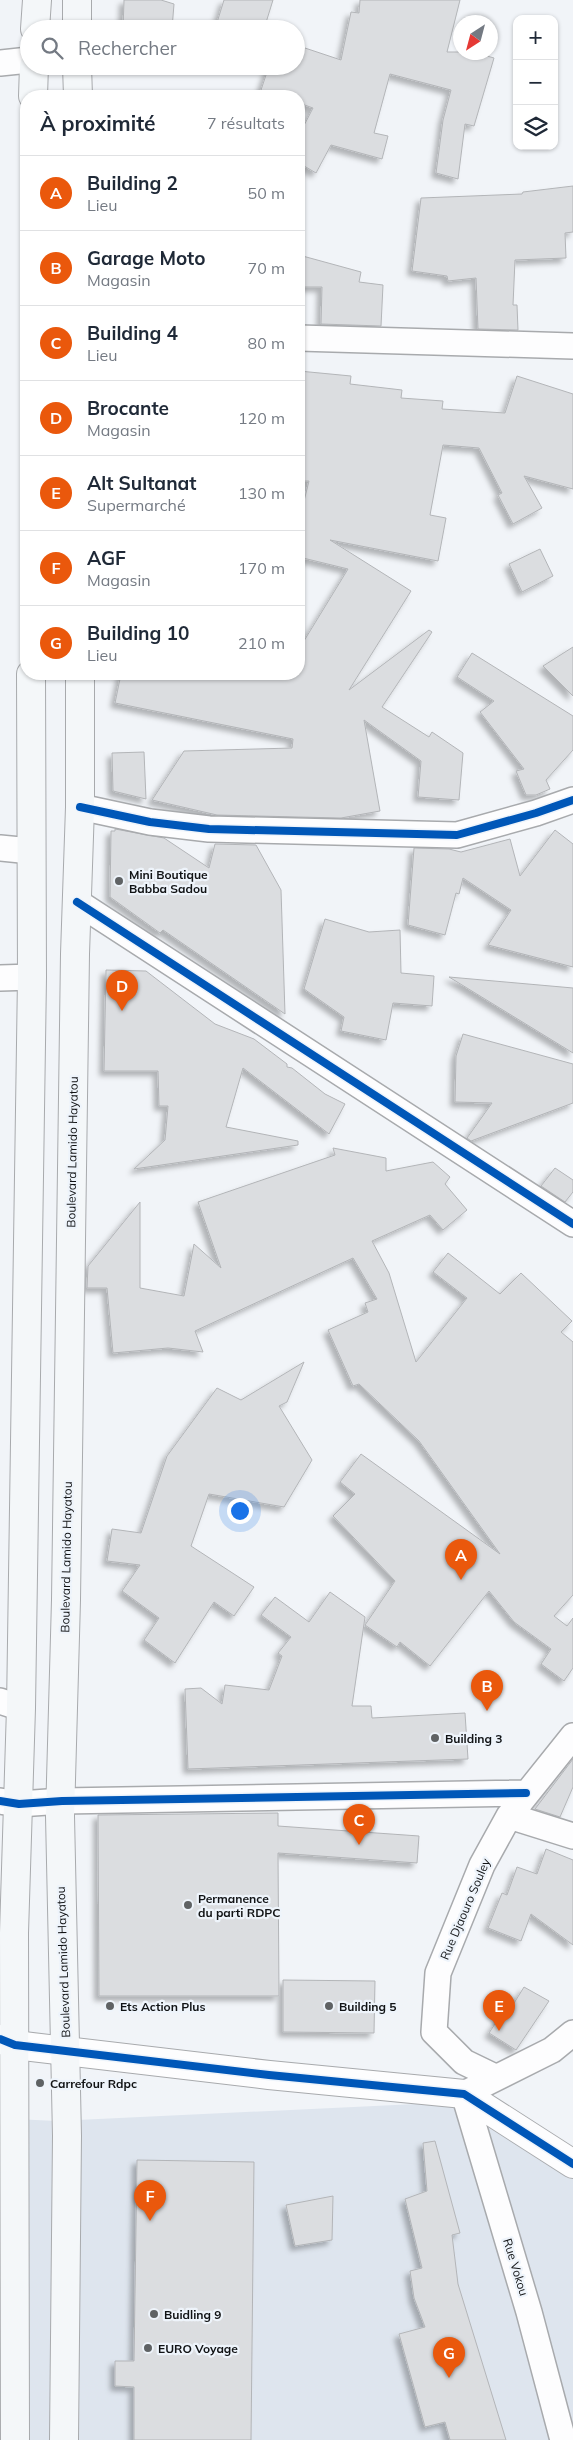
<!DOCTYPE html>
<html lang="fr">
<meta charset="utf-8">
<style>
:root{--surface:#fff;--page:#f6f6f7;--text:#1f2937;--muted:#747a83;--line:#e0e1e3;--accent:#ea580c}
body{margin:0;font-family:Mulish,sans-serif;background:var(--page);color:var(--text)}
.controls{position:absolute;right:15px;top:15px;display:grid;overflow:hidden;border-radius:10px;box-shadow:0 1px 4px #0004}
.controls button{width:45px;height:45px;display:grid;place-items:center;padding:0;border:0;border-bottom:1px solid var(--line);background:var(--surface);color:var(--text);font:25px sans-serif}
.compass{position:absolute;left:453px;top:15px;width:45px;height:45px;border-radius:50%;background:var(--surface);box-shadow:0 1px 4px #0004;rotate:216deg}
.you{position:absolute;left:239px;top:1510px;width:18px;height:18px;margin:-12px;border:4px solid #fff;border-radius:50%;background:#1a73e8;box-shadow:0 0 0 8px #1a73e833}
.badge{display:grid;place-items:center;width:32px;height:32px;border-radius:50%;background:var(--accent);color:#fff;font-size:16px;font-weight:700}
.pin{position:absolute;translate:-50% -41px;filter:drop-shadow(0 1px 2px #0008)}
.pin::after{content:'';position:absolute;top:26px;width:18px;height:15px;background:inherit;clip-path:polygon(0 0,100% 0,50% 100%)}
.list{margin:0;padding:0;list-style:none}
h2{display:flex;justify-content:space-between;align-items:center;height:65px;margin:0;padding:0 20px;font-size:21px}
h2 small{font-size:16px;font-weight:400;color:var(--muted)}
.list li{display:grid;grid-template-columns:32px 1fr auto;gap:15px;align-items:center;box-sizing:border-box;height:75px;padding:0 20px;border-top:1px solid var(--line)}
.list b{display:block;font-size:19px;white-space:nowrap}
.list p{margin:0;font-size:16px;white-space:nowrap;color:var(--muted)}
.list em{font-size:16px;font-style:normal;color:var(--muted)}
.icon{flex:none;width:28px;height:28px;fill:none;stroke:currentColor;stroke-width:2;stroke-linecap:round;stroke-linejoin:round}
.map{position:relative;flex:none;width:573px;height:2440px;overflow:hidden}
.search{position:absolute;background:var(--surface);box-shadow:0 1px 4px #0004;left:20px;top:20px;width:285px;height:55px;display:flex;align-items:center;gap:12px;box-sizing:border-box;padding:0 18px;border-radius:28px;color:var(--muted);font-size:19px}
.panel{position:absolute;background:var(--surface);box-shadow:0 1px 4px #0004;left:20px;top:90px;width:285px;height:590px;border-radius:20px}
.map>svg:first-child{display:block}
</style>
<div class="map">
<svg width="573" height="2440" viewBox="0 0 573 2440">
<defs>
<filter id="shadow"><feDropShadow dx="-4.5" dy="4.5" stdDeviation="2.5" flood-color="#0004"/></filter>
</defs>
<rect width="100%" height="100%" fill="#f1f4f8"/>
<!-- built -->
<path fill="#dee5ee" d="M 458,2102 L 573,2171 L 573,2440 L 0,2440 L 0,2113 L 15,2119 L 56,2121 Z"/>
<!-- building -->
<path fill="#dbdde0" stroke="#b3b5b8" filter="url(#shadow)" d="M 124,0 L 161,0 L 174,4 L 172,29 L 123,29 Z
M 224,0 L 273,0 L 264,29 L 215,29 Z
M 360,0 L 460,0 L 447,52 L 473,52 L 494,58 L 474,126 L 465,124 L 458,179 L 436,173 L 443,120 L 451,90 L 390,74 L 374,133 L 388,136 L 382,159 L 331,145 L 316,173 L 299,163 L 299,135 L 313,108 L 299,103 L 299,96 L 278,96 L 261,90 L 269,66 L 296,66 L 296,45 L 341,60 L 351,12 L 359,13 Z
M 573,186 L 573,232 L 565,233 L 566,258 L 515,260 L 513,305 L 517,305 L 518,330 L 478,329 L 476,278 L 448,281 L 447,276 L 412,271 L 421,198 L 522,194 L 523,192 Z
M 299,255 L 361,272 L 359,282 L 383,285 L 381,326 L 321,324 L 322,287 L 299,287 Z
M 299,371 L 351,376 L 350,384 L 402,390 L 401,398 L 443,401 L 442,409 L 505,413 L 517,376 L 573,394 L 573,489 L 524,476 L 542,508 L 513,524 L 498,495 L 502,493 L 479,448 L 443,445 L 430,515 L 446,518 L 438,561 L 330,540 L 411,591 L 349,690 L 429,630 L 432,632 L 382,707 L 429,737 L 432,732 L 463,753 L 459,800 L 418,797 L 421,761 L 364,720 L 380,811 L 341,818 L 217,815 L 152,800 L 184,751 L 292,748 L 293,739 L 115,703 L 121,674 L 299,674 L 299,649 L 348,569 L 299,557 L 299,521 L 309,481 L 300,481 Z
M 540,549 L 553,576 L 522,592 L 509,564 Z
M 573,647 L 573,696 L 543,666 Z
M 472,653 L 573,716 L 573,750 L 546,780 L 550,789 L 536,795 L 526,795 L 516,771 L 524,769 L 480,712 L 494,701 L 457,677 Z
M 144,752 L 146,799 L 113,791 L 112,753 Z
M 115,829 L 164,838 L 209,868 L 215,844 L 256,845 L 281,890 L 285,1014 L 163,930 L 160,933 L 110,897 L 111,831 L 115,831 Z
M 555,830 L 573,844 L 573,967 L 488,945 L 511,910 L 463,878 L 459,894 L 456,893 L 445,935 L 408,925 L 414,848 L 449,849 L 461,852 L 510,839 L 520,876 Z
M 325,919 L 369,932 L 400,930 L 401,973 L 434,976 L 432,1006 L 393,1003 L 386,1040 L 341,1031 L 344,1017 L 304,989 Z
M 106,970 L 146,971 L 215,1024 L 254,1039 L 287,1064 L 287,1067 L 292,1068 L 325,1094 L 345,1104 L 329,1134 L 243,1068 L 226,1127 L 298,1141 L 298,1145 L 134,1169 L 165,1140 L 168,1106 L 159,1106 L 158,1071 L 104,1071 Z
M 449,977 L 573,988 L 573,1053 Z
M 463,1034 L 573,1064 L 573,1103 L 471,1141 L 467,1138 L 492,1103 L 455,1102 L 456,1056 Z
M 333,1148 L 386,1158 L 386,1171 L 433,1162 L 450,1177 L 445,1184 L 467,1210 L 443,1230 L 430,1215 L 372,1241 L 389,1273 L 416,1362 L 467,1298 L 433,1272 L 448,1253 L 500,1294 L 521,1273 L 572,1321 L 561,1332 L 573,1342 L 573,1595 L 554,1616 L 567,1626 L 573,1618 L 573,1668 L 564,1681 L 541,1664 L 551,1649 L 514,1622 L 489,1591 L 430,1666 L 400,1642 L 397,1647 L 365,1625 L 395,1581 L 333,1516 L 355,1494 L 340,1482 L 361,1454 L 500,1554 L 419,1441 L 359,1384 L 353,1386 L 328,1330 L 368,1312 L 365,1303 L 377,1299 L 353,1258 L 195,1331 L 203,1352 L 168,1348 L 113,1353 L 107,1288 L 87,1288 L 88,1266 L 140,1202 L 140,1288 L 184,1296 L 194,1244 L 221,1268 L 198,1202 L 335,1155 Z
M 555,1168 L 573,1180 L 573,1192 L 565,1202 L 541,1186 Z
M 304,1362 L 287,1402 L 279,1406 L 312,1460 L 284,1507 L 209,1494 L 191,1546 L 254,1587 L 234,1616 L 214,1602 L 175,1663 L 144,1640 L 159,1618 L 122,1591 L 140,1565 L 107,1561 L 112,1529 L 141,1533 L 167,1456 L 217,1388 L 241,1400 Z
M 330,1592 L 365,1617 L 352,1706 L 371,1706 L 372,1718 L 465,1713 L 468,1759 L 188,1769 L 185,1689 L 201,1688 L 222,1704 L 225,1685 L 269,1690 L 282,1656 L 278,1653 L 291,1637 L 261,1615 L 275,1597 L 309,1622 Z
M 573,1759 L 573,1787 L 560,1817 L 535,1809 Z
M 278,1813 L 278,1826 L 419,1836 L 417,1863 L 278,1853 L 279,1996 L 99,1996 L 98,1815 Z
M 546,1849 L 573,1860 L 573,1945 L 531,1914 L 521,1941 L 488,1928 L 502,1893 L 507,1895 L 517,1867 L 537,1874 Z
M 283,1980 L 375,1981 L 374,2033 L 283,2032 Z
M 524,1987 L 549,2001 L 516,2050 L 489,2033 L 502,2013 L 506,2016 Z
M 435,2141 L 460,2233 L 452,2235 L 458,2284 L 506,2440 L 450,2440 L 445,2422 L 425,2427 L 399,2334 L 425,2327 L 414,2298 L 410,2271 L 422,2268 L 405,2199 L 427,2191 L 423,2143 Z
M 137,2160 L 254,2162 L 251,2440 L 134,2440 L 134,2387 L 115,2386 L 115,2361 L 134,2361 Z
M 333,2196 L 332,2240 L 295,2246 L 286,2205 Z"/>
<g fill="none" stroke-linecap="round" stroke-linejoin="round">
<defs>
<path id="minor" d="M 0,63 L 29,60
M 299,338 L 573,346
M 80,807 L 150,822 L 209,829 L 457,835 L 536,813 L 573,800
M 0,848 L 31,851
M 77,902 L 573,1224
M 0,978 L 32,977
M 0,1701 L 21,1708
M 0,1801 L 19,1804 L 62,1801 L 526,1793
M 509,1816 L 573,1836
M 495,2077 L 464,2062 L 434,2032 L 438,1973 L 482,1865 L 509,1816 L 573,1736
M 563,2440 L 529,2312 L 464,2094 L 552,2050 L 573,2033"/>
<path id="tertiary" d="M 0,2039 L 15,2045 L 269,2075 L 464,2094 L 573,2164"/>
<path id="secondary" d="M 35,29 L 37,0
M 77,29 L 77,0
M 77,66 L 78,96
M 33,96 L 34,66
M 15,2440 L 14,1933 L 21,1708 L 32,977 L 31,674
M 64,2440 L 67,2136 L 60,1816 L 66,1600 L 75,954 L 80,807 L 80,674"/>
</defs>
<!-- minor casing -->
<use href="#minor" stroke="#a8aaad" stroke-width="28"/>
<!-- tertiary casing -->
<use href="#tertiary" stroke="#a8aaad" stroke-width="30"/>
<!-- secondary casing -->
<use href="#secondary" stroke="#a8aaad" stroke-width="30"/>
<!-- minor -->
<use href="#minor" stroke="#fdfdfe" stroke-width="25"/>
<!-- tertiary -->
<use href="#tertiary" stroke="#fdfdfe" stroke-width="28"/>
<!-- secondary -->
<use href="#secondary" stroke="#f4f7f9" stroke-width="28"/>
<defs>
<path id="cycleway" d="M 80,807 L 150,822 L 209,829 L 457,835 L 536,813 L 573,800
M 77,902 L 573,1224
M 0,1801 L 19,1804 L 62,1801 L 526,1793
M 0,2039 L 15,2045 L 269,2075 L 464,2094 L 573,2164"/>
</defs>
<!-- cycleway casing -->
<use href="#cycleway" stroke="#eef4fb" stroke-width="11"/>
<!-- cycleway -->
<use href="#cycleway" stroke="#0057b8" stroke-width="8"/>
</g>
<!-- markers -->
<g fill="#5f6264" stroke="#eef4fb" stroke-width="2">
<circle cx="119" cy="881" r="5"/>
<circle cx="435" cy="1738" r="5"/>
<circle cx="188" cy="1905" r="5"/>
<circle cx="110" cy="2006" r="5"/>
<circle cx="329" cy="2006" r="5"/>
<circle cx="40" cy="2083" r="5"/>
<circle cx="154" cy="2314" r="5"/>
<circle cx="148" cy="2348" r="5"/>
</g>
<g text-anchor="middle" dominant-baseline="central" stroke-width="4.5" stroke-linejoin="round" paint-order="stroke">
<!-- poi labels -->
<g font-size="12" font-weight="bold" fill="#111315" stroke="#eef4fb" text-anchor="start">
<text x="129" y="874">Mini Boutique<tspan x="129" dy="14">Babba Sadou</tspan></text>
<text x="445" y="1738">Building 3</text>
<text x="198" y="1898">Permanence<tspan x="198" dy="14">du parti RDPC</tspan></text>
<text x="120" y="2006">Ets Action Plus</text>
<text x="339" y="2006">Building 5</text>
<text x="50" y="2083">Carrefour Rdpc</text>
<text x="164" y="2314">Buidling 9</text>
<text x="158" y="2348">EURO Voyage</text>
</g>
<!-- street labels -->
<g font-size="12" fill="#111315" stroke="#eef4fb">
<text transform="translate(72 1152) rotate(-89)">Boulevard Lamido Hayatou</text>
<text transform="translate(66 1557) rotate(-89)">Boulevard Lamido Hayatou</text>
<text transform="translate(465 1909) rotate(-67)">Rue Djaouro Souley</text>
<text transform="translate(63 1962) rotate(-92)">Boulevard Lamido Hayatou</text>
<text transform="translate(516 2267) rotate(73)">Rue Vokou</text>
</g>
</g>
</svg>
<div class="controls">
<button>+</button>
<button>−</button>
<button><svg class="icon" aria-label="layers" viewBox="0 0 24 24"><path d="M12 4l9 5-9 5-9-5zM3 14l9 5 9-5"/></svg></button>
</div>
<svg class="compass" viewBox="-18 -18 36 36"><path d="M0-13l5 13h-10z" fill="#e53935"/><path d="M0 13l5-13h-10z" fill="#747a83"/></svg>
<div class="you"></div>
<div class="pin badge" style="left:461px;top:1580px">A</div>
<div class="pin badge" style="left:487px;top:1711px">B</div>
<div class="pin badge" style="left:359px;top:1845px">C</div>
<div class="pin badge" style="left:122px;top:1011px">D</div>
<div class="pin badge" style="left:499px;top:2031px">E</div>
<div class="pin badge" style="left:150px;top:2221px">F</div>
<div class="pin badge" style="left:449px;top:2378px">G</div>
<div class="search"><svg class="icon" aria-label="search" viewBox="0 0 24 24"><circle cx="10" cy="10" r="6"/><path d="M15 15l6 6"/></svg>Rechercher</div>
<section class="panel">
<h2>À proximité<small>7 résultats</small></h2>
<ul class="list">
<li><span class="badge">A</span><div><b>Building 2</b><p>Lieu</p></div><em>50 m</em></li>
<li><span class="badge">B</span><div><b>Garage Moto</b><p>Magasin</p></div><em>70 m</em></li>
<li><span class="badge">C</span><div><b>Building 4</b><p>Lieu</p></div><em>80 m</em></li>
<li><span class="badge">D</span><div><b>Brocante</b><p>Magasin</p></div><em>120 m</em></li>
<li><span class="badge">E</span><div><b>Alt Sultanat</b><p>Supermarché</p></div><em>130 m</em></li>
<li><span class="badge">F</span><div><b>AGF</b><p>Magasin</p></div><em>170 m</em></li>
<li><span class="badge">G</span><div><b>Building 10</b><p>Lieu</p></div><em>210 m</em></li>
</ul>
</section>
</div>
